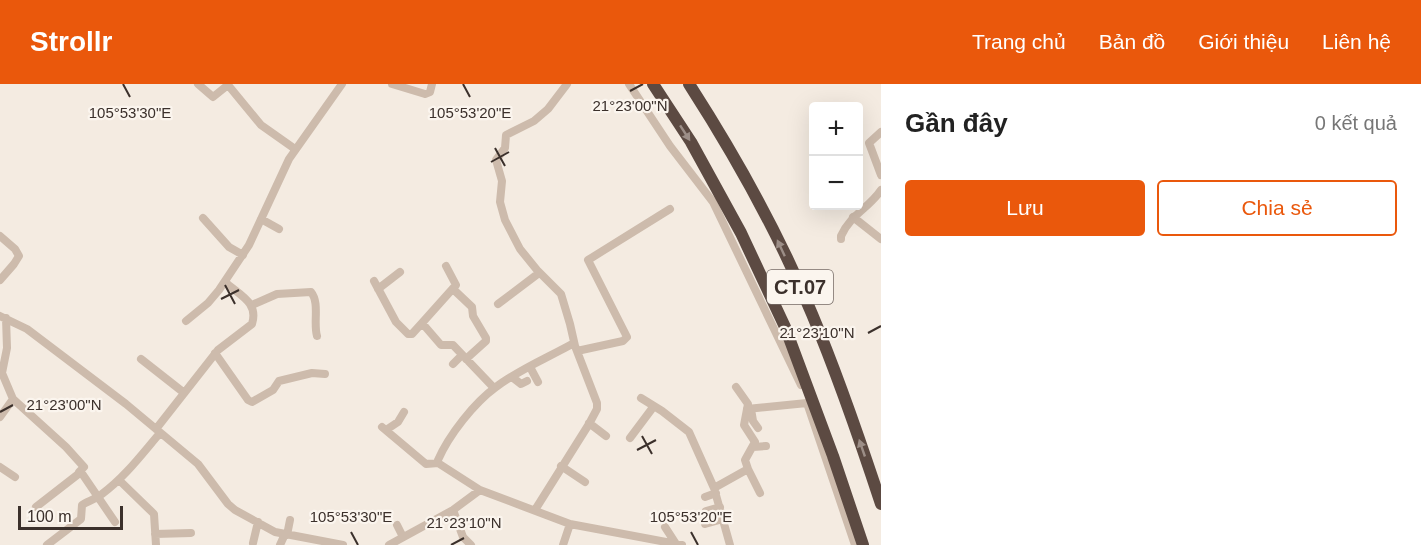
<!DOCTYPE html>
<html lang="vi">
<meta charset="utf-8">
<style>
:root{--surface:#fff;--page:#f6f6f6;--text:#222;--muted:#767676;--line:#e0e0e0;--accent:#ea580c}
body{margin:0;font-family:Helvetica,sans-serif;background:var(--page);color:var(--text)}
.controls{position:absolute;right:18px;top:18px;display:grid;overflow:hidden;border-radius:6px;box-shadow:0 6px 24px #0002}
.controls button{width:54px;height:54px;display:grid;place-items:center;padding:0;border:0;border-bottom:2px solid var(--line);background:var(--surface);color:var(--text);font:30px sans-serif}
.scale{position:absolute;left:18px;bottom:15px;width:105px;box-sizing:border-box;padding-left:6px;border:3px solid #3b302b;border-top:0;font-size:16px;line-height:21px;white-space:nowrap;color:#3b302b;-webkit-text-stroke:4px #fbf5ee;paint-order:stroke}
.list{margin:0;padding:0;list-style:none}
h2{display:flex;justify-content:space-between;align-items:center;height:78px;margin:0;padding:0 24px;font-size:26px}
h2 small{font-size:20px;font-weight:400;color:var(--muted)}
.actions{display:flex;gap:12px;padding:18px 24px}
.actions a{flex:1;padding:14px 0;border:2px solid var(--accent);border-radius:6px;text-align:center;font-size:21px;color:var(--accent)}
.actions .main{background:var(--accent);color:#fff}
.map{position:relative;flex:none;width:881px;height:461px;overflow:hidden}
header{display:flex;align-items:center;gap:36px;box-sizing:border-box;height:84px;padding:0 30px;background:var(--accent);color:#fff}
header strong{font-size:28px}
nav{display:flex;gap:33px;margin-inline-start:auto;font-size:21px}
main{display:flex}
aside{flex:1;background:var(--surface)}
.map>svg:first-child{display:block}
</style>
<header>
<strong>Strollr</strong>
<nav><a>Trang chủ</a><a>Bản đồ</a><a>Giới thiệu</a><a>Liên hệ</a></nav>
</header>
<main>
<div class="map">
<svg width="881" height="461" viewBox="0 0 881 461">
<rect width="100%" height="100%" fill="#f4ebe1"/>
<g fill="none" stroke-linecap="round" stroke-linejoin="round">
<!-- minor -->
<path stroke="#cdbbac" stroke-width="8" d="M 198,0 L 213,13 L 228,1 L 261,41 L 295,65
M 392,0 L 425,10 L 430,8 L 432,0
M 629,0 L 670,62 L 713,118 L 801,301
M 881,48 L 869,59 L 881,91
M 853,133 L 881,155
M 203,134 L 229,163 L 243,171
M 261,135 L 279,145
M 0,152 L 15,165 L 19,172 L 14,180 L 0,196
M 841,155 L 841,152 C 851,130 869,124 881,106
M 374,197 L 396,238 L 408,250 L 412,250 L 422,239 L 441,261 L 453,261 L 494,304
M 378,205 L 400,188
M 453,205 L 472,223 L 473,232 L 486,254 L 486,257 L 466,275
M 498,220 L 539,189
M 252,221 L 277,210 L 311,208 C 320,219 313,239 317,252
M 0,232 L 27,245 L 126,320 L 198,380 L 228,420 L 235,426 L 275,448 L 343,461
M 6,234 L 7,264 L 2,289 L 13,315 L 66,363 L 84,383 L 79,388
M 186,237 L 208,219 L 219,206 L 249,161 L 289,75 L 342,0
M 422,239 L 456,201 L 446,182
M 577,267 L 623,257 L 627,253 L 588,176 L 670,125
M 215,269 L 248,316 L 252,318 L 273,306 L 279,297 L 312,289 L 325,290
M 141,275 L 183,308
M 453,280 L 462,271
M 530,283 L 538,298
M 512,293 L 521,300 L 527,297
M 641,314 L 662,327 L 689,348 L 714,404
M 808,322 L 855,461
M 747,325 L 807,319
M 751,325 L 753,337 L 758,344
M 0,333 L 13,315
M 589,339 L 606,352
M 382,343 L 426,380 L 438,379
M 156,345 L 218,266 L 252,240 C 259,218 239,211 225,198
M 386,346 L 398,338 L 404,328
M 630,354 L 654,322
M 753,363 L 766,362
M 561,382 L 585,398
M 0,383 L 15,393
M 748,385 L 760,409
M 119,396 L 154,430 L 156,461
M 480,406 L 438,379 L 438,376 C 449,351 474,319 496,303 C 518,286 549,273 574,259
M 705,413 L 716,409
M 36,423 L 81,388 L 115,438
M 453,426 L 463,453 L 471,461
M 535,426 L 589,340 L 597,325 L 597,319 L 575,262 L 570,240 L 561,210 L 537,186 L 520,165 L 505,136 L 500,118 L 502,97 L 496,76 L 505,64 L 506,51 L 534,37 L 548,25 L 567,0
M 706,427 L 720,423
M 705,440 L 723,435
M 397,441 L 403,453
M 665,443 L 676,460
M 155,450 L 191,449
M 287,451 L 290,436
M 253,459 L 258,438
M 47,461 L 81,435 L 82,421 C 88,417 96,415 102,410 C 125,393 142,370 160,349
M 280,461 L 285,450
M 389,461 L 453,426 L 480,406 L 570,440 L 682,461
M 563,461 L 570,440
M 730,461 L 714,404 L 748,385 L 745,376 L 755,358 L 744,341 L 748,320 L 736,303"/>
<!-- highway -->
<path stroke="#5c4a42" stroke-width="12" d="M 653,0 L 691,58 L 741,149 L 785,243 L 833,372 L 863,461
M 689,0 C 736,73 779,150 812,230 C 838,292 860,356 881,420"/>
</g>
<!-- one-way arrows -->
<defs><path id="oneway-solid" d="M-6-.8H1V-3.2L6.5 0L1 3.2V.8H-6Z" transform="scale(1.5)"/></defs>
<g fill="#9c8e87">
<use href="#oneway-solid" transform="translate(685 49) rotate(57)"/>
<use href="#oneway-solid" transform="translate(781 164) rotate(-115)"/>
<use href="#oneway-solid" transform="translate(862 364) rotate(-109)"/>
</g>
<!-- ticks -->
<path fill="none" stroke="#3b302b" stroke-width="2" d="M 123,0 L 130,13M 463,0 L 470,13M 630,7 L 643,0M 495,64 L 505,82M 491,78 L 509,68M 225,201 L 235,220M 221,215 L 239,206M 868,249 L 881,242M 0,328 L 13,321M 642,352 L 652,370M 637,366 L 656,356M 351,448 L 358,461M 691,448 L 698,461M 451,461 L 464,454"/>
<g text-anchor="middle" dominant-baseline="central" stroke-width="4.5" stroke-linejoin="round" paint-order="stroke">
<!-- shield labels -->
<rect fill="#fbf5ee" stroke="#756b66" stroke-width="1.5" x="767" y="186" width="66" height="34" rx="4.5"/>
<g font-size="20" font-weight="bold" fill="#3b302b">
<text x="800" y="203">CT.07</text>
</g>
</g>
<g font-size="15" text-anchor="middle" fill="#3b302b" stroke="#fbf5ee" stroke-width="4.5" stroke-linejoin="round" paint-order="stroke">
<text x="630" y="27">21°23'00"N</text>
<text x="130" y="34">105°53'30"E</text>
<text x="470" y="34">105°53'20"E</text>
<text x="817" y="254">21°23'10"N</text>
<text x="64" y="326">21°23'00"N</text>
<text x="351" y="438">105°53'30"E</text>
<text x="691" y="438">105°53'20"E</text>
<text x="464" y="444">21°23'10"N</text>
</g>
</svg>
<div class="controls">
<button>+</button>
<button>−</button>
</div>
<div class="scale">100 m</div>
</div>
<aside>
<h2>Gần đây<small>0 kết quả</small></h2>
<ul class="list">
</ul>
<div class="actions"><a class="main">Lưu</a><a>Chia sẻ</a></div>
</aside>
</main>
